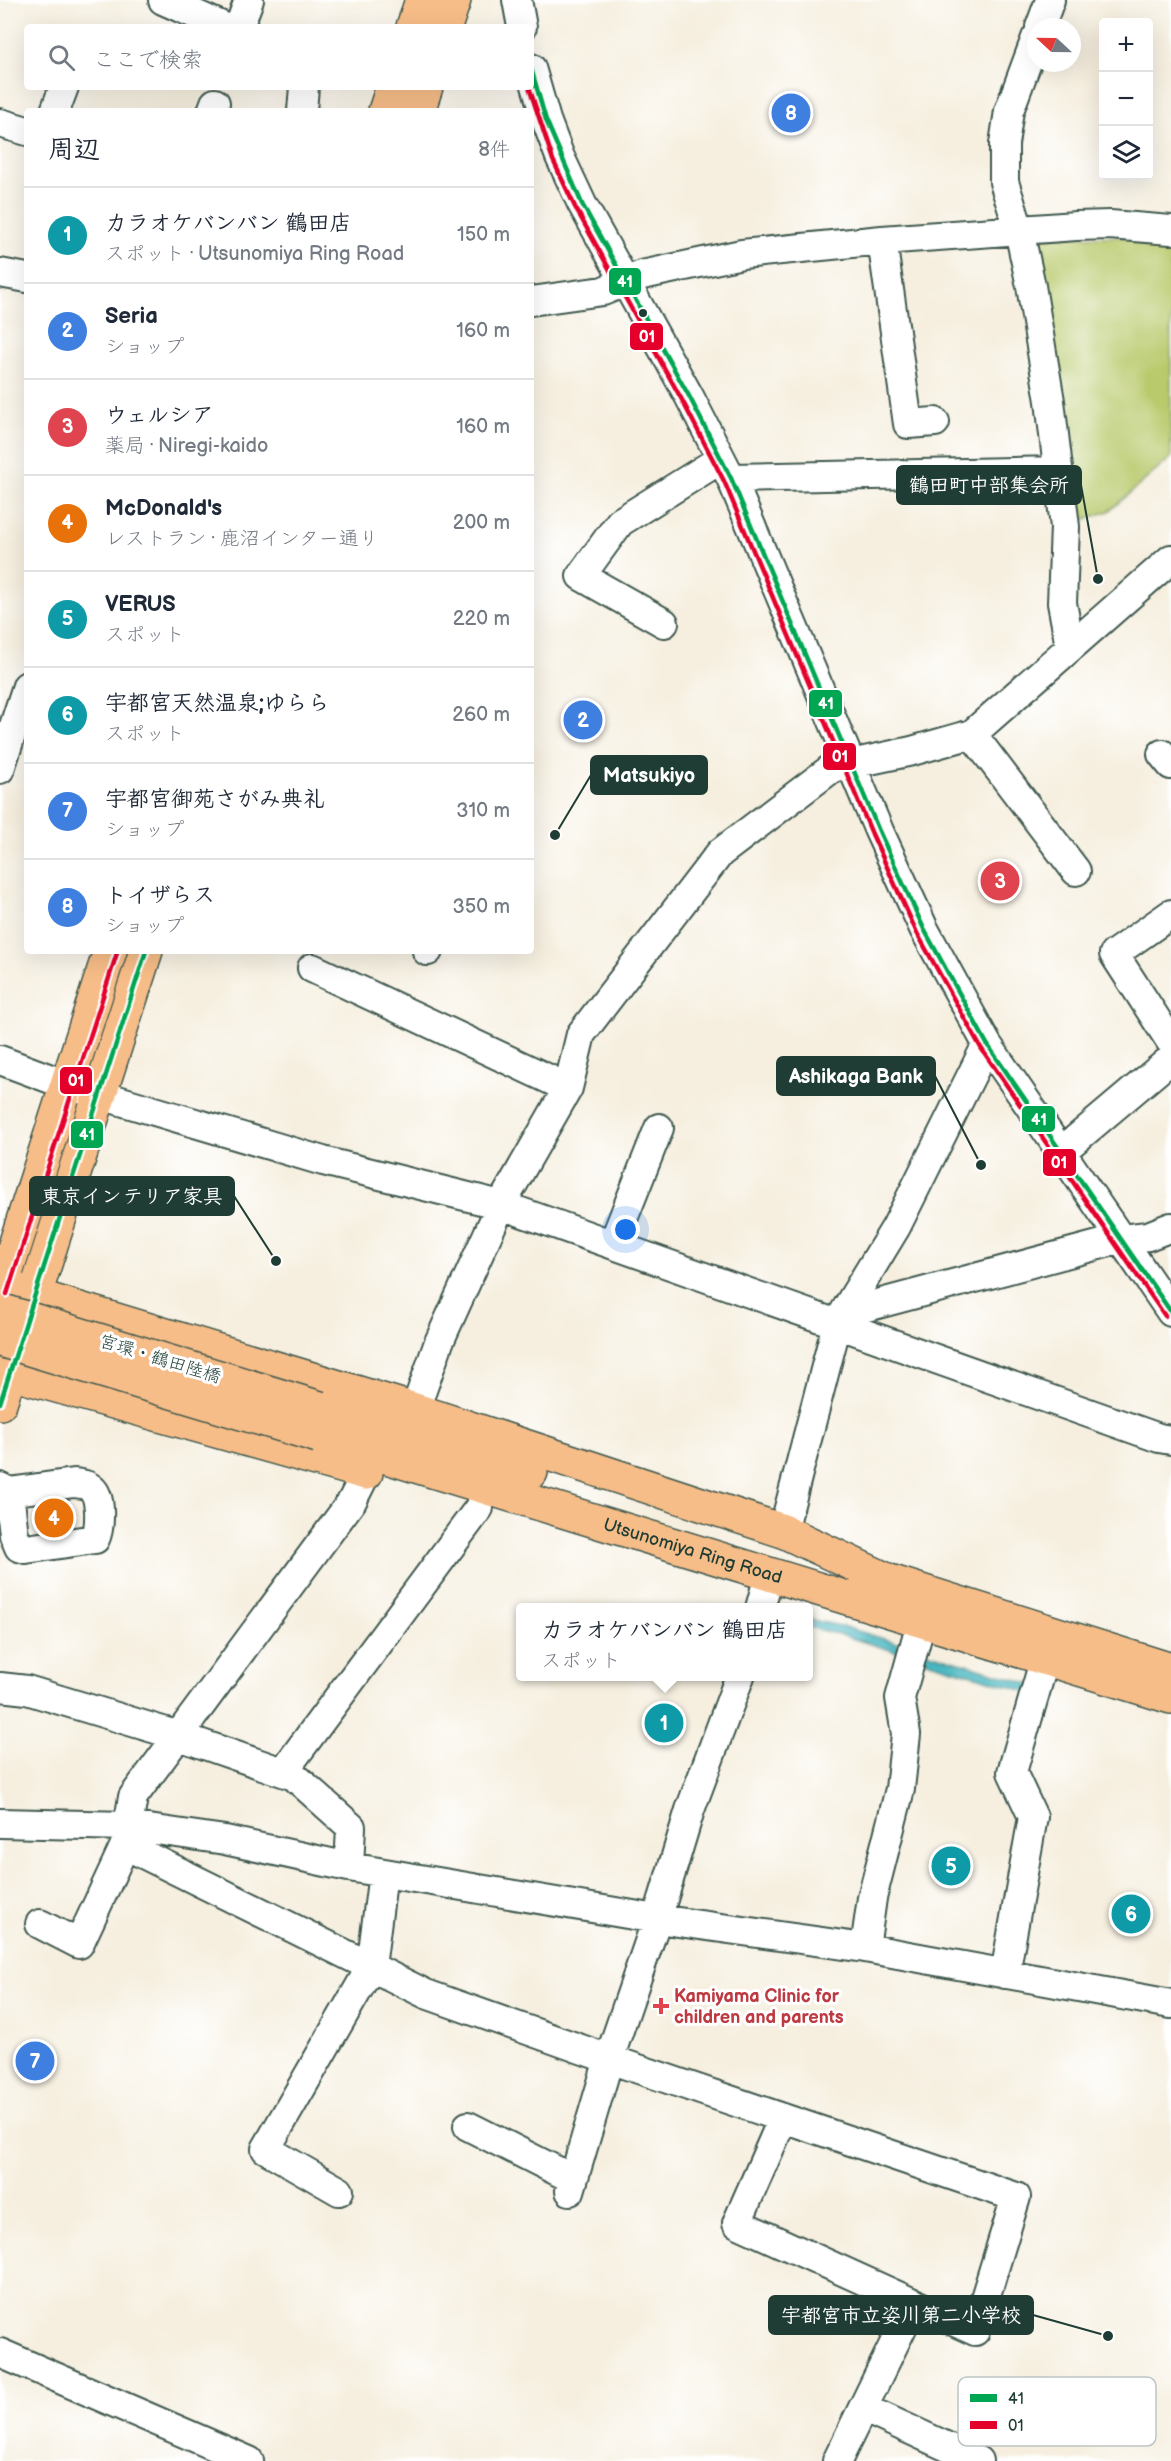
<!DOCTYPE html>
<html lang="ja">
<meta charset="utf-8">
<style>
:root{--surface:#fff;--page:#f6f6f7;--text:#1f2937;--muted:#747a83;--line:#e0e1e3;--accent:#2563eb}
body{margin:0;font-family:"Balsamiq Sans","Klee One",sans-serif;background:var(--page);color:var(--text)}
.controls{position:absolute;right:18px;top:18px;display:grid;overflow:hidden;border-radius:6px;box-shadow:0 6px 24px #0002}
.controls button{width:54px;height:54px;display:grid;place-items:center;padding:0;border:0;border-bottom:2px solid var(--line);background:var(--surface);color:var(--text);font:30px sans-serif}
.compass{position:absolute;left:1027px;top:18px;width:54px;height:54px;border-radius:50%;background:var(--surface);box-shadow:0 6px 24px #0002;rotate:292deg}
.you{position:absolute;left:626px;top:1230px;width:21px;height:21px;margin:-15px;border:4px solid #fff;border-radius:50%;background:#1a73e8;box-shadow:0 0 0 9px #1a73e833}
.badge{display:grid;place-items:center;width:39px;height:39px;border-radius:50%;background:var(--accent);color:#fff;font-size:20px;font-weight:700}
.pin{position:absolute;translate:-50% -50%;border:3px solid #fff;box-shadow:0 2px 6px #0006}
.popup{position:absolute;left:516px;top:1603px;width:297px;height:78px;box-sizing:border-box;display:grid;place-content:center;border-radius:6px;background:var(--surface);filter:drop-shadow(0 2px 4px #0005);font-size:20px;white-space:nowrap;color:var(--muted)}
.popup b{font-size:22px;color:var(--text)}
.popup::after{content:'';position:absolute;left:50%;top:100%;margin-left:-12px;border:12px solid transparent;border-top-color:var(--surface)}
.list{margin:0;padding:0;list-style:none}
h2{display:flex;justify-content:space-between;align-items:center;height:78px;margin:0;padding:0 24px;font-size:26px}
h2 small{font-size:20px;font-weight:400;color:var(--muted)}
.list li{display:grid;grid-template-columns:39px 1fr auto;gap:18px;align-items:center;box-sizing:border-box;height:96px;padding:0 24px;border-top:2px solid var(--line)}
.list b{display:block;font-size:22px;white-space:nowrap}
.list p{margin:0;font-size:20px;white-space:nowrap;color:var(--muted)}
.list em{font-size:20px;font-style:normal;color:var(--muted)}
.icon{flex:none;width:33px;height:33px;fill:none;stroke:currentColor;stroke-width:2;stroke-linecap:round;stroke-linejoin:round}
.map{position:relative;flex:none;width:1171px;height:2461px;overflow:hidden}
.search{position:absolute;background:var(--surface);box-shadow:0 6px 24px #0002;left:24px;top:24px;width:510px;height:66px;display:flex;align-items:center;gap:15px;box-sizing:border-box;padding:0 21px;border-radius:6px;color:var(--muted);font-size:22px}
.panel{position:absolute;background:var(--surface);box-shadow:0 6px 24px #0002;left:24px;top:108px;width:510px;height:846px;border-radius:6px}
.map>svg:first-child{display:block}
</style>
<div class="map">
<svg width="1171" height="2461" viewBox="0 0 1171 2461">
<rect width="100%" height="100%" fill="#fff"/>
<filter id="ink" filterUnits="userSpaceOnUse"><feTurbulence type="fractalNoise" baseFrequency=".0167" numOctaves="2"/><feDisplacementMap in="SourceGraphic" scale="12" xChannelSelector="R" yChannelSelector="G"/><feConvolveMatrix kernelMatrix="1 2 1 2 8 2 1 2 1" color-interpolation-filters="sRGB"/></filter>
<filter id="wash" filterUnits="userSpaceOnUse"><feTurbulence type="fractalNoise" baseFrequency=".008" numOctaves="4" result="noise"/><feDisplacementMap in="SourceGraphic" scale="24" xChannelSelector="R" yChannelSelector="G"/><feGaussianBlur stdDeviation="1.35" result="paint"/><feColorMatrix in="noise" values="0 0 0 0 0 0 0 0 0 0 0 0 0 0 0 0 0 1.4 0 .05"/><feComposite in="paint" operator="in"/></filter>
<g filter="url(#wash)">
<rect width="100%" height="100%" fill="#f6efdf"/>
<!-- green -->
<path fill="#b9ca6d" stroke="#6c8450" stroke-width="1.5" d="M 1029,236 L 1171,237 L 1171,458 L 1109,511 L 1074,523 Z"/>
<!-- water -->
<path fill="#46b5bf" stroke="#32797a" stroke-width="1.5" d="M 808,1619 L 845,1627 L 1058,1692 L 1055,1700 L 844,1636 L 808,1627 Z"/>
</g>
<g filter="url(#ink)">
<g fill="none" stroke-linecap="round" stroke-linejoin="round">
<defs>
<path id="minor" d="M 163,0 L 224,27
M 517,0 L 522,27
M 239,27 L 249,0
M 1040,27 L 1050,0
M 1036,38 L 1009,111 L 1004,144 L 1004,182 L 1019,230 L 1031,286 L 1050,401 L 1065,527 L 1062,603 L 1070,646
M 531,68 L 546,120 L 560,157 L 582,204 L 689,396 L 731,478 L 879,831 L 924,929 L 987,1044 L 1171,1312
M 55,111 L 64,87
M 212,111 L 215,103
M 302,111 L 304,87
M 0,123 L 27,131
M 882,240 L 908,424 L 935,422
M 0,273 L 27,278
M 531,301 L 603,291 L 642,275 L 742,254 L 882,240 L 1076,226 L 1110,225 L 1171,230
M 731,478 L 1058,471
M 664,623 L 581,576 L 620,522 L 721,459
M 972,734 L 1076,871
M 1162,754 L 1171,765
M 0,769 L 27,686
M 1171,914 L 1114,954 L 1171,1042
M 427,951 L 428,951
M 312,968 L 568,1088
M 0,1060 L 67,1085 L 323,1161 L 501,1205 L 1159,1438 L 1171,1440
M 1062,1151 L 1171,1059
M 613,1244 L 659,1128
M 844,1313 L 1121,1239 L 1148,1236 L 1171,1227
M 415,1410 L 439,1342 L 501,1205 L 568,1088 L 581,1034 L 720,853 L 832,768 L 912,751 L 972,734 L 1171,559
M 0,1487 L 9,1492 L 74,1483 C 80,1484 87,1484 92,1489 C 102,1497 100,1529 95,1539 L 26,1549 L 19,1547 L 14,1535 L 9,1492
M 783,1531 L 837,1324 L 896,1227 L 987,1044
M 760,1608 L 765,1590
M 0,1687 L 27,1690 L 179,1736 L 294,1776 L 351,1827 L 349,1867
M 283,1772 L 479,1508
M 0,1823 L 128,1826 L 225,1840 L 349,1867 L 657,1919 L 865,1948 L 1171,2004
M 125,1845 L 426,1994 L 609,2059 L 1016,2197 L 975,2331 L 737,2223 L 783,2118
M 40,1924 L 79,1944 L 125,1845 L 133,1797 L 352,1501 L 366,1473
M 865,1948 L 872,1898 L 900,1789 L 906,1734 L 900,1698 L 922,1619
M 1005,1974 L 1033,1817 L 1012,1772 L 1045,1658
M 468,2126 L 573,2179
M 339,2191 L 266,2149 L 371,1967 L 383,1873
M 570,2191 L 609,2059 L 657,1919 L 690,1810 L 740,1676
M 0,2353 L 249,2461
M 863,2408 L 978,2461
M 837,2461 L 914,2303"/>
<g id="major">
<path d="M 413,27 L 422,0"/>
<path d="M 445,27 L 454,0"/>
<path d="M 385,111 L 393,87"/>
<path d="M 418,111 L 426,87"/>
<path d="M 0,1285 L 415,1410 L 783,1531 L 885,1579"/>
<path d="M 0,1292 L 110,951"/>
<path d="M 0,1370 L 366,1473"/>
<path d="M 0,1403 L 146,951"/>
<path d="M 320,1408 L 531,1472"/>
<path id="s1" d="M 318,1436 L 1171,1697"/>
<path d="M 864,1573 L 1171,1670"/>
</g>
</defs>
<!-- minor casing -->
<use href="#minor" stroke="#3f584e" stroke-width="32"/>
<!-- major casing -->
<use href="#major" stroke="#3f584e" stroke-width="36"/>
<!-- minor -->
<use href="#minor" stroke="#fff" stroke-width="28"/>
<!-- major -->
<use href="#major" stroke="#f7bd88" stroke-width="33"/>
<defs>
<path id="major-bridge" d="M 0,1310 L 320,1408
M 0,1340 L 318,1436"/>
</defs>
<!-- major-bridge casing -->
<use href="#major-bridge" stroke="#3f584e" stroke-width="36" stroke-linecap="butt"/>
<!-- major-bridge -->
<use href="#major-bridge" stroke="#f7bd88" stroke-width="33"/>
<defs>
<path id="bus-1" d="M 531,68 L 546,120 L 582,204 L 689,396 L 731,478 L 879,831 L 924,929 L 987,1044 L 1171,1312
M 0,1403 L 146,951"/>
<path id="bus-2" d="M 529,87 L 553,160 L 575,207 L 682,400 L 724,481 L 872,834 L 917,933 L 981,1048 L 1165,1316
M 7,1294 L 117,953"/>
</defs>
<!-- bus-1 casing -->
<use href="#bus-1" stroke="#fff" stroke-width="9"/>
<!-- bus-2 casing -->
<use href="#bus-2" stroke="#fff" stroke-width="9"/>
<!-- bus-1 -->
<use href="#bus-1" stroke="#00a651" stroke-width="4.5"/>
<!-- bus-2 -->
<use href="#bus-2" stroke="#e4002b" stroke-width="4.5"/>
</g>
</g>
<!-- markers -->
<circle fill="#1f3d34" stroke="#fff" stroke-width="2" cx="643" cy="313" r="5"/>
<path fill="#e0444e" stroke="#fff" stroke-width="2" d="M658 1997h6v6h6v6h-6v6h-6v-6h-6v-6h6z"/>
<g text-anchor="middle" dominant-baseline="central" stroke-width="6" stroke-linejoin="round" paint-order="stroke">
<!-- street labels -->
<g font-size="18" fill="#1f3d34" stroke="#fff">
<text transform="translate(160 1359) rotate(17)">宮環・鶴田陸橋</text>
<text stroke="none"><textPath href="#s1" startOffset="392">Utsunomiya Ring Road</textPath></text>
</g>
<!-- health labels -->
<g font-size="18" font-weight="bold" fill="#be3a42" stroke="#fff" text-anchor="start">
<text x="674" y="1996">Kamiyama Clinic for<tspan x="674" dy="21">children and parents</tspan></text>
</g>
</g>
<!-- legend -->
<rect x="958" y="2377" width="198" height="69" rx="9" fill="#fff" stroke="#bcc5c2" stroke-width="1.5"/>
<rect x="970" y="2394" width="27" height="8" fill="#00a651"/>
<rect x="970" y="2421" width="27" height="8" fill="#e4002b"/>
<g font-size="16" fill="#1f3d34">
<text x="1008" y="2404">41</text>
<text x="1008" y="2431">01</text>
</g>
<!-- callouts -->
<path fill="none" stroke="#1f3d34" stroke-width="2" d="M1098 579L1081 485M555 835L591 775M981 1165L935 1076M276 1261L234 1196M1108 2336L1033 2315"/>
<g fill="#1f3d34" stroke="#fff" stroke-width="2">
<circle cx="1098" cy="579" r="6"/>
<circle cx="555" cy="835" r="6"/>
<circle cx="981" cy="1165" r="6"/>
<circle cx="276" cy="1261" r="6"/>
<circle cx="1108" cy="2336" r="6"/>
</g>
<g fill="#1f3d34" stroke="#1f3d34" stroke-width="2">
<rect x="897" y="466" width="184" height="38" rx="6"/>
<rect x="591" y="756" width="116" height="38" rx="6"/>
<rect x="777" y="1057" width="158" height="38" rx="6"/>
<rect x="30" y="1177" width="204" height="38" rx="6"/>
<rect x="769" y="2296" width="264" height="38" rx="6"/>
</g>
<g font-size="20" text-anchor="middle" font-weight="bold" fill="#fff">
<text x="989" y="492">鶴田町中部集会所</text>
<text x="649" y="782">Matsukiyo</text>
<text x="856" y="1083">Ashikaga Bank</text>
<text x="132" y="1203">東京インテリア家具</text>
<text x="901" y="2322">宇都宮市立姿川第二小学校</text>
</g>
<g stroke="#fff" stroke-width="2">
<rect x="608" y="267" width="34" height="29" rx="6" fill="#00a651"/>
<rect x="629" y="322" width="35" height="29" rx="6" fill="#e4002b"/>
<rect x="808" y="689" width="35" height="29" rx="6" fill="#00a651"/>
<rect x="822" y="742" width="35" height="29" rx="6" fill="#e4002b"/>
<rect x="59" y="1066" width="34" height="29" rx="6" fill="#e4002b"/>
<rect x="1021" y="1105" width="35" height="28" rx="6" fill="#00a651"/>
<rect x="70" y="1120" width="34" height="29" rx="6" fill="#00a651"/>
<rect x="1042" y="1148" width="35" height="29" rx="6" fill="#e4002b"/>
</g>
<g font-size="16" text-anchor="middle" font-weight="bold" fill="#fff">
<text x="625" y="287">41</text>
<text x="647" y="342">01</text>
<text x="826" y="709">41</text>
<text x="840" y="762">01</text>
<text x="76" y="1086">01</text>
<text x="1039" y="1125">41</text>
<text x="87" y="1140">41</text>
<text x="1059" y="1168">01</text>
</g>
</svg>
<div class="controls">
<button>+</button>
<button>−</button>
<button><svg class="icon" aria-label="layers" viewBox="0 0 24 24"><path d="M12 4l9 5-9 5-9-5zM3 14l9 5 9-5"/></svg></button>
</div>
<svg class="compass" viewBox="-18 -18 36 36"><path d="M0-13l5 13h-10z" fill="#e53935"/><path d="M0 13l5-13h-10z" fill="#747a83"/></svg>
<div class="you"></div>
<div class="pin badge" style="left:664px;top:1723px;background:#0f9aa8">1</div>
<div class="popup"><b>カラオケバンバン 鶴田店</b>スポット</div>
<div class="pin badge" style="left:583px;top:720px;background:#3f7fe0">2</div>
<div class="pin badge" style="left:1000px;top:881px;background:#e0444e">3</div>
<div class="pin badge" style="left:54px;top:1518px;background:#e8710a">4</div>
<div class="pin badge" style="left:951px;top:1866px;background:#0f9aa8">5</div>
<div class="pin badge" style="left:1131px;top:1914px;background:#0f9aa8">6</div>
<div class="pin badge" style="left:35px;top:2061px;background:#3f7fe0">7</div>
<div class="pin badge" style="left:791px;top:113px;background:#3f7fe0">8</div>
<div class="search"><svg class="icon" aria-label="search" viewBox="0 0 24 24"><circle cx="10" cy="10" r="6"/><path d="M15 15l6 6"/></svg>ここで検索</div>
<section class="panel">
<h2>周辺<small>8件</small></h2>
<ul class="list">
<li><span class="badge" style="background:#0f9aa8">1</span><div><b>カラオケバンバン 鶴田店</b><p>スポット · Utsunomiya Ring Road</p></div><em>150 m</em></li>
<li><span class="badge" style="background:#3f7fe0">2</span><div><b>Seria</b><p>ショップ</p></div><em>160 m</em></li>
<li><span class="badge" style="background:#e0444e">3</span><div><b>ウェルシア</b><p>薬局 · Niregi-kaido</p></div><em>160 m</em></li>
<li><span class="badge" style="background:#e8710a">4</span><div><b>McDonald's</b><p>レストラン · 鹿沼インター通り</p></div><em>200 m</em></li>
<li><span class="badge" style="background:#0f9aa8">5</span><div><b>VERUS</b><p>スポット</p></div><em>220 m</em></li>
<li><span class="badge" style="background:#0f9aa8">6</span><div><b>宇都宮天然温泉;ゆらら</b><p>スポット</p></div><em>260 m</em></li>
<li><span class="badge" style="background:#3f7fe0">7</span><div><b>宇都宮御苑さがみ典礼</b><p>ショップ</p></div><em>310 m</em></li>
<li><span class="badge" style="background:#3f7fe0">8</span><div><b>トイザらス</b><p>ショップ</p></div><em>350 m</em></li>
</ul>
</section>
</div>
